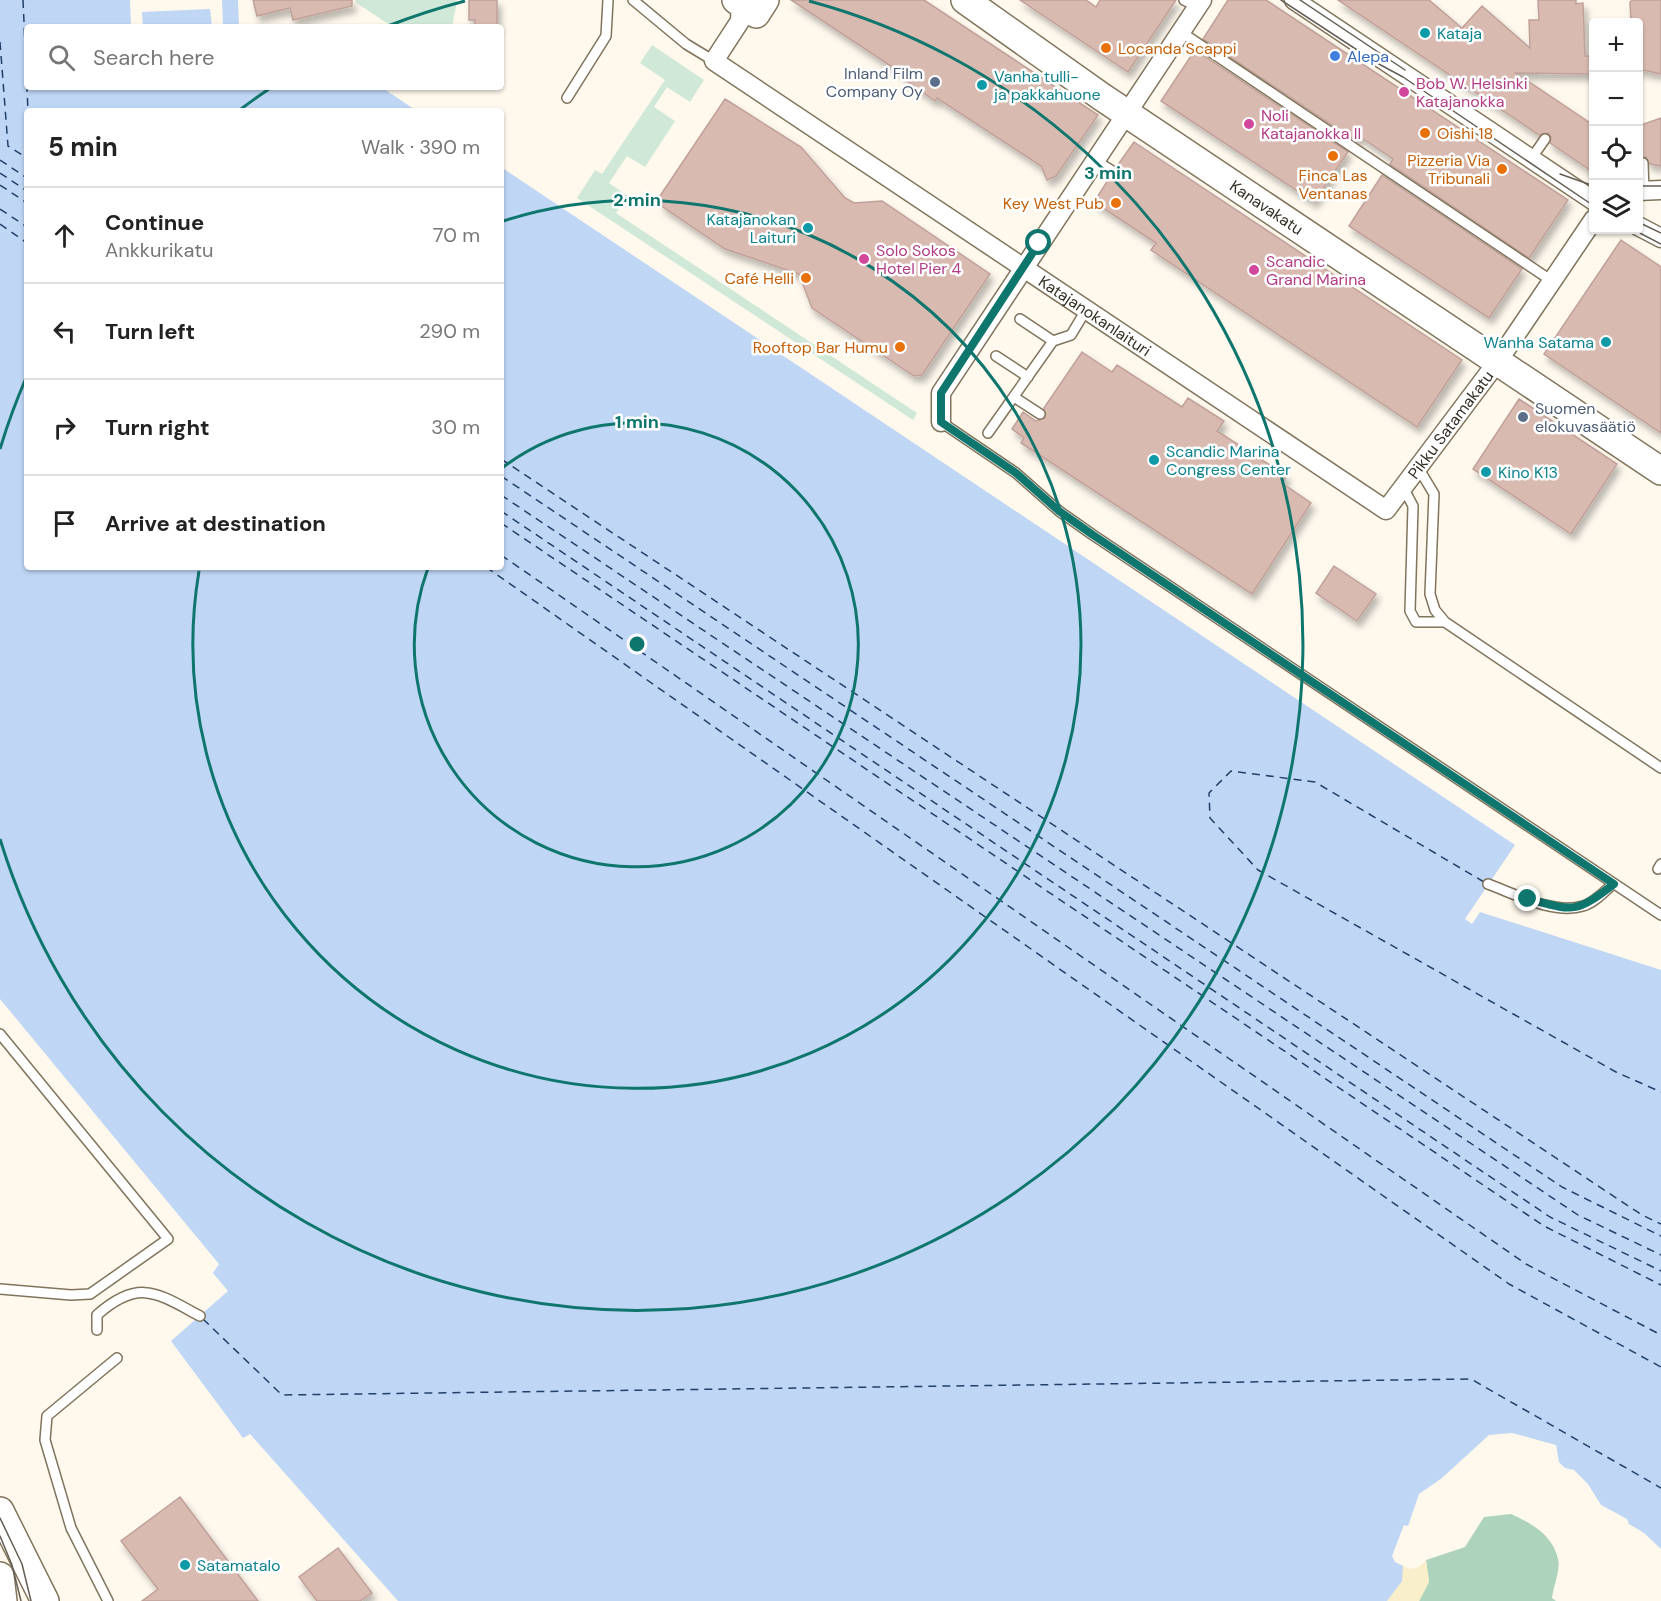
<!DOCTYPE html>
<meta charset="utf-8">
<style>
:root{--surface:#fff;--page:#f2f2f2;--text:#222;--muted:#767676;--line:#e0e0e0}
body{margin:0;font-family:"DM Sans",sans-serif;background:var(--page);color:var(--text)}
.controls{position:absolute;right:18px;top:18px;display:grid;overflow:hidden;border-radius:6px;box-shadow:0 2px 4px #0004}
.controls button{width:54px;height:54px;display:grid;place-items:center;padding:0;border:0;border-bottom:2px solid var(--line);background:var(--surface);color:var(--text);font:30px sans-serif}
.stop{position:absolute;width:18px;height:18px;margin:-14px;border:4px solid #0f766e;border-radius:50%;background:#fff}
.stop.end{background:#0f766e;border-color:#fff;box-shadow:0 2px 6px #0008}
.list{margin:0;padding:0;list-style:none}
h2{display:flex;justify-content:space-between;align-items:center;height:78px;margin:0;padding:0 24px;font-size:26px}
h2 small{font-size:20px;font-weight:400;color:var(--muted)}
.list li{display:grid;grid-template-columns:39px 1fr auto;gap:18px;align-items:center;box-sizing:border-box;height:96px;padding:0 24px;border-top:2px solid var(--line)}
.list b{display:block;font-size:22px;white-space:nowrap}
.list p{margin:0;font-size:20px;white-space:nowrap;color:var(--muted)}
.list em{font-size:20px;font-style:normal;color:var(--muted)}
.icon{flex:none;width:33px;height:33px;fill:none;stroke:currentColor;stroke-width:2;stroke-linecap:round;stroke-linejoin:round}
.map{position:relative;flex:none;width:1661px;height:1601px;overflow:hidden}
.search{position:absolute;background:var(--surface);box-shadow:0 2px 4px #0004;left:24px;top:24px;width:480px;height:66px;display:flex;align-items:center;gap:15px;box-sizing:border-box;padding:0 21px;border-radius:6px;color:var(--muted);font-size:22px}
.panel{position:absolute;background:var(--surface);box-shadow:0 2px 4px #0004;left:24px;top:108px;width:480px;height:462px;border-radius:6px}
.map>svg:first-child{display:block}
</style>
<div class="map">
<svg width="1661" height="1601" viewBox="0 0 1661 1601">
<defs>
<filter id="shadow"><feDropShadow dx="3.5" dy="6" stdDeviation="3" flood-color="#0004"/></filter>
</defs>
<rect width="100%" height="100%" fill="#fef8ed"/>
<!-- green -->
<path fill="#cfe8d8" d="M 356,0 L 455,0 L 457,1 L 452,27 L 393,27 L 355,2 Z
M 652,45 L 704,80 L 690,102 L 667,87 L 654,107 L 675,121 L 645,167 L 627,156 L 609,183 L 628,196 L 616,213 L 917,413 L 913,420 L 577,198 L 595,170 L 602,174 L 665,80 L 640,63 Z"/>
<!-- forest -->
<path fill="#aed3bc" d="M 1511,1514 C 1531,1523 1553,1535 1558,1559 C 1561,1569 1553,1587 1552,1598 L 1556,1601 L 1419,1601 L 1429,1582 L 1426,1560 L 1465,1547 L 1484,1517 Z"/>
<!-- sand -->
<path fill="#f9efca" d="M 1426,1560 L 1429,1582 L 1419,1601 L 1387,1601 L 1403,1566 L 1410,1569 L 1419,1567 Z"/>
<!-- water -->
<path fill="#bfd6f5" d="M 0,0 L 238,0 L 239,27 L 27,27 L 27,87 L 381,87 L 417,111 L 27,111 L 27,567 L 501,567 L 501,167 L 1515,845 L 1465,919 L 1472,924 L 1480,912 L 1661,970 L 1661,1549 L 1644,1533 L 1629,1524 L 1627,1519 L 1601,1505 L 1588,1484 L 1574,1470 L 1565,1468 L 1559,1462 L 1556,1445 L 1512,1433 L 1489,1435 L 1442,1478 L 1419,1494 L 1408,1526 L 1404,1525 L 1392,1556 L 1395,1562 L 1403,1566 L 1402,1581 L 1387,1601 L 398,1601 L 250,1434 L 243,1438 L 171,1341 L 228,1291 L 213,1273 L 219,1264 L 0,999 Z"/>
<!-- pier -->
<path fill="#fef8ed" d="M 130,0 L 222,0 L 223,27 L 212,27 L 210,9 L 142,12 L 143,27 L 131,27 Z"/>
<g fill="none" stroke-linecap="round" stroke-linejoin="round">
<!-- ferry -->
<path stroke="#224069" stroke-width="1.5" stroke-dasharray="8 6" stroke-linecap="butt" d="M 23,0 L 28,111
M 0,42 L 8,146 L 27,158
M 0,160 L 27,178
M 0,173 L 27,191
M 0,185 L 27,203
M 0,209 L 27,227
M 0,224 L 27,243
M 501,459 L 1642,1215 L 1661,1224
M 501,476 L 1562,1187 L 1661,1236
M 501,495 L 1578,1215 L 1661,1255
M 501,511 L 1550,1217 L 1661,1271
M 501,523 L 1544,1226 L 1661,1285
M 501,555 L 1526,1264 L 1661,1335
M 486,567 L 1509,1284 L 1661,1367
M 1484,882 L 1315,782 L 1231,771 L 1209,793 L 1210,818 L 1258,870 L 1616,1072 L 1661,1092
M 203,1319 L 282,1395 L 1471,1379 L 1661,1488"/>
</g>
<!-- building -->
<path fill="#d9bab1" stroke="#c0a199" stroke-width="1.5" filter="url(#shadow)" d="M 253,0 L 352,0 L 352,6 L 293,20 L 290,8 L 257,16 Z
M 469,0 L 497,0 L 497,27 L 475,27 L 475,20 L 469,20 Z
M 791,0 L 924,0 L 1098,115 L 1056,176 L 1047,180 L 1041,166 L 937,98 L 935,101 L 904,79 L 906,76 Z
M 1020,0 L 1086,0 L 1096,7 L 1100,0 L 1176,0 L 1128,72 Z
M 1228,0 L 1266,0 L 1568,200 L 1529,258 L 1390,164 L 1393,159 L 1359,136 L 1356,141 L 1203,39 Z
M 1338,0 L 1429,0 L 1462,28 L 1482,6 L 1530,48 L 1529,20 L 1539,20 L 1538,0 L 1576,0 L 1576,4 L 1583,3 L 1585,56 L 1593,56 L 1593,74 L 1516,73 L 1593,125 L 1593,172 L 1550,143 L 1551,137 L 1548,133 L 1539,135 Z
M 1633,0 L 1661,0 L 1661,74 L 1638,69 L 1638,22 L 1631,22 L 1630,2 Z
M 1195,50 L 1348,152 L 1314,202 L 1161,101 Z
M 725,99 L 801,147 L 845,198 L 854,203 L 882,201 L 990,274 L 922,375 L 914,376 L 812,308 L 799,274 L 725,249 L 663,207 L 660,196 Z
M 1661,118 L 1661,166 L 1650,164 L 1646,157 L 1638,158 L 1638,126 Z
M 1134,142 L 1462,360 L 1417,427 L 1151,250 L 1156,243 L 1094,202 L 1110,177 L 1119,176 L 1121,172 L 1117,166 Z
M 1382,175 L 1522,269 L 1489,318 L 1349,226 Z
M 1621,240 L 1661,267 L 1661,433 L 1544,354 Z
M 1082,352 L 1112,372 L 1117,365 L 1182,407 L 1188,398 L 1224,421 L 1217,431 L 1287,476 L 1282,483 L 1311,503 L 1252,594 L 1021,443 L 1024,438 L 1012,429 L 1023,412 L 1036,421 L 1045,418 L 1044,408 Z
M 1519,399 L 1617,464 L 1571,534 L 1473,469 Z
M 1334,566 L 1376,594 L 1357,621 L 1316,593 Z
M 180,1497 L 258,1601 L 142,1601 L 158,1589 L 121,1541 Z
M 338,1548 L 372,1593 L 360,1601 L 317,1601 L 299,1577 Z"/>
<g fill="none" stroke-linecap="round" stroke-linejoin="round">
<defs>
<path id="lane" d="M 633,0 L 686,44 L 714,61
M 1184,0 L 1197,7
M 1181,32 L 1552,281
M 567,98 L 606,36 L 608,0
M 1531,159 L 1545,139
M 1095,160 L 1114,172
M 1643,163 L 1644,191
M 1053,341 L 1071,335 L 1086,310
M 996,356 L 1028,377
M 1014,397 L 1040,414
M 941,422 L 1016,473 L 1059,511 L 1093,535 L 1661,915
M 988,433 L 1053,341 L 1020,319
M 1419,469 L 1434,494 L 1430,594 L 1435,610 L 1445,622 L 1661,768
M 1404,489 L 1413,506 L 1410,611 L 1416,622 L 1445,622
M 1658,869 L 1661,864
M 1488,884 C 1515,894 1554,915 1583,906 C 1594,903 1605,891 1613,884
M 0,1034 L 168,1239 L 90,1294 L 71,1295 L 0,1289
M 97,1330 L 97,1315 C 139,1278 157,1293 200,1316
M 108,1601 L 71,1528 L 45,1440 L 47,1416 L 117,1358"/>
<g id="street">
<path d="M 1294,0 L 1594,201"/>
<path id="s1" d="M 741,3 L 740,21 L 714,61 L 1386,510 L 1498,361 L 1594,219"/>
<path d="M 1638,191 L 1661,190"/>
<path d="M 1638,226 L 1661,238"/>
<path d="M 941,422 L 941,393 L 1202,0"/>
</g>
<g id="secondary">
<path d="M 736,0 L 756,14 L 765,0"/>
<path id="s2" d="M 965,0 L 1102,97 L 1661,471"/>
<path d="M 0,1511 L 45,1601"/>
<path d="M 0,1576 L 3,1601"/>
</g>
</defs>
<!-- lane casing -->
<use href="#lane" stroke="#81745c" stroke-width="12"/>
<!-- street casing -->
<use href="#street" stroke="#81745c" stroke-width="21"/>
<!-- secondary casing -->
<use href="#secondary" stroke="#81745c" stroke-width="30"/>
<!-- lane -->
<use href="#lane" stroke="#fff" stroke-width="9"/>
<!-- street -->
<use href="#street" stroke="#fff" stroke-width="18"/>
<!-- secondary -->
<use href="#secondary" stroke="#fff" stroke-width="27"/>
<!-- tram -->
<path stroke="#645e54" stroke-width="1.5" d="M 1281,0 L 1377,63 L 1403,77 L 1594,206
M 1300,0 L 1405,70
M 1560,174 L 1594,186
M 1638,186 L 1661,186
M 1638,222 L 1661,233
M 1634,230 L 1661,244
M 0,1518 L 22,1564 L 31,1601
M 0,1536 L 12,1565 L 21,1601"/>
</g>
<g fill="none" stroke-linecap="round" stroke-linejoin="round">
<!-- route -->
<path stroke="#0f766e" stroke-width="8" d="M 1039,243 L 941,393 L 941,422 L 1016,473 L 1059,511 L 1093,535 L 1614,884 C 1575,914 1574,911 1528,899"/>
</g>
<!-- distance rings -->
<g fill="none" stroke="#0f766e" stroke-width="3">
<path d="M502 468A222 222 0 1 1 428 568"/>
<path d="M503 221A444 444 0 1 1 199 571"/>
<path d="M0 449A666 666 0 0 1 26 378M241 109A666 666 0 0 1 269 89M388 26A666 666 0 0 1 465 1M809 1A666 666 0 1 1 0 839"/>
</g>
<!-- markers -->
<g fill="#0f9aa8" stroke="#fff" stroke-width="2">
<circle cx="1425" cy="33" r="6"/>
<circle cx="982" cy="85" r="6"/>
<circle cx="808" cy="228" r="6"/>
<circle cx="1606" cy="342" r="6"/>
<circle cx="1154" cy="460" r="6"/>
<circle cx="1486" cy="472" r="6"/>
<circle cx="185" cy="1565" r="6"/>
</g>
<g fill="#e8710a" stroke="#fff" stroke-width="2">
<circle cx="1106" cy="48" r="6"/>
<circle cx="1425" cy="133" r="6"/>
<circle cx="1333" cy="156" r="6"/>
<circle cx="1502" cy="169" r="6"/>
<circle cx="1116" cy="203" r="6"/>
<circle cx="806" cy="278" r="6"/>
<circle cx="900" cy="347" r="6"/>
</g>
<circle fill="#3f7fe0" stroke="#fff" stroke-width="2" cx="1335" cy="56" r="6"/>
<g fill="#5c6f8a" stroke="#fff" stroke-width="2">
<circle cx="935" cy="82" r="6"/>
<circle cx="1523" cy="417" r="6"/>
</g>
<g fill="#d1479c" stroke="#fff" stroke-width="2">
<circle cx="1404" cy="92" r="6"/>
<circle cx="1249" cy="124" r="6"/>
<circle cx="864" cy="259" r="6"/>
<circle cx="1254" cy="270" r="6"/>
</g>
<g text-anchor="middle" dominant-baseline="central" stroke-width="5" stroke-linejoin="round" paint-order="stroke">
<!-- culture labels -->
<g font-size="16" fill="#0d838f" stroke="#fff" text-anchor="start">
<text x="1437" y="33">Kataja</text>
<text x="994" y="76">Vanha tulli-<tspan x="994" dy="18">ja pakkahuone</tspan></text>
<text x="796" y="219" text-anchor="end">Katajanokan<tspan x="796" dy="18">Laituri</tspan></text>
<text x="1594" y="342" text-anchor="end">Wanha Satama</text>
<text x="1166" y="451">Scandic Marina<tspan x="1166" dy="18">Congress Center</tspan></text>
<text x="1498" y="472">Kino K13</text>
<text x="197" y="1565">Satamatalo</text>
</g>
<!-- food labels -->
<g font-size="16" fill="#c56008" stroke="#fff" text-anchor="end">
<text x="1118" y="48" text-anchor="start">Locanda Scappi</text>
<text x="1437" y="133" text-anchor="start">Oishi 18</text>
<text x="1490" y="160">Pizzeria Via<tspan x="1490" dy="18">Tribunali</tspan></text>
<text x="1333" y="175" text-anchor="middle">Finca Las<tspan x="1333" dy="18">Ventanas</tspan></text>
<text x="1104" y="203">Key West Pub</text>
<text x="794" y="278">Café Helli</text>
<text x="888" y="347">Rooftop Bar Humu</text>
</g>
<!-- shop labels -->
<g font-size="16" fill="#366cbe" stroke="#fff" text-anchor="start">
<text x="1347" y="56">Alepa</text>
</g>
<!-- service labels -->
<g font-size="16" fill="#4e5e75" stroke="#fff" text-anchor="end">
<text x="923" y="73">Inland Film<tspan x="923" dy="18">Company Oy</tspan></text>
<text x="1535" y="408" text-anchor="start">Suomen<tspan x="1535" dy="18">elokuvasäätiö</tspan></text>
</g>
<!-- hotel labels -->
<g font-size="16" fill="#b23c85" stroke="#fff" text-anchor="start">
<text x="1416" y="83">Bob W. Helsinki<tspan x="1416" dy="18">Katajanokka</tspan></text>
<text x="1261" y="115">Noli<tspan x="1261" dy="18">Katajanokka II</tspan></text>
<text x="876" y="250">Solo Sokos<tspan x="876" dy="18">Hotel Pier 4</tspan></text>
<text x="1266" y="261">Scandic<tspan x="1266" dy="18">Grand Marina</tspan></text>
</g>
<!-- street labels -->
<g font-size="16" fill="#373127" stroke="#fff">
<text stroke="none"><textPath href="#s2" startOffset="366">Kanavakatu</textPath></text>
<text stroke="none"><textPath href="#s1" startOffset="524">Katajanokanlaituri</textPath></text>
<text stroke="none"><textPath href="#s1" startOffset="981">Pikku Satamakatu</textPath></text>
</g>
</g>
<circle cx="637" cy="644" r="9" fill="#0f766e" stroke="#fff" stroke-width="3"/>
<g font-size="18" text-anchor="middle" font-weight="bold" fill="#0f766e" stroke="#fff" stroke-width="5" stroke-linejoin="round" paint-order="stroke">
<text x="1108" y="179">3 min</text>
<text x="637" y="206">2 min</text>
<text x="637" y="428">1 min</text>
</g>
</svg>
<div class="controls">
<button>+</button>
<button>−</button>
<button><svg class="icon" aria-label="locate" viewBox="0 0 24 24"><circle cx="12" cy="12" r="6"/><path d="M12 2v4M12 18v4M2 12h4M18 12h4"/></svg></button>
<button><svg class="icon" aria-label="layers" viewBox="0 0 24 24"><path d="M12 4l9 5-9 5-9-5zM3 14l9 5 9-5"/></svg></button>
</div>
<div class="stop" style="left:1039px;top:243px"></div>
<div class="stop end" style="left:1528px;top:899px"></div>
<div class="search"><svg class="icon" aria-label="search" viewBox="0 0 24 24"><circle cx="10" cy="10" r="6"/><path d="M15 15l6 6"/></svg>Search here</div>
<section class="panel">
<h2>5 min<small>Walk · 390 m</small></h2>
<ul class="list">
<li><svg class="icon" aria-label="ahead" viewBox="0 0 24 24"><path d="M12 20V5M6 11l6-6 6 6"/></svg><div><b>Continue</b><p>Ankkurikatu</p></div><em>70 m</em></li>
<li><svg class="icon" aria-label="left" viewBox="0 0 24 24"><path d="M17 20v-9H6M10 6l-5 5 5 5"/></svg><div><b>Turn left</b></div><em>290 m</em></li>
<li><svg class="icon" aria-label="right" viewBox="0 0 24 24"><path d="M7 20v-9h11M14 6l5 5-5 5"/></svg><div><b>Turn right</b></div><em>30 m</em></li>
<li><svg class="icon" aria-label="arrive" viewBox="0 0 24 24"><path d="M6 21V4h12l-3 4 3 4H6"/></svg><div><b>Arrive at destination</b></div></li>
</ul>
</section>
</div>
